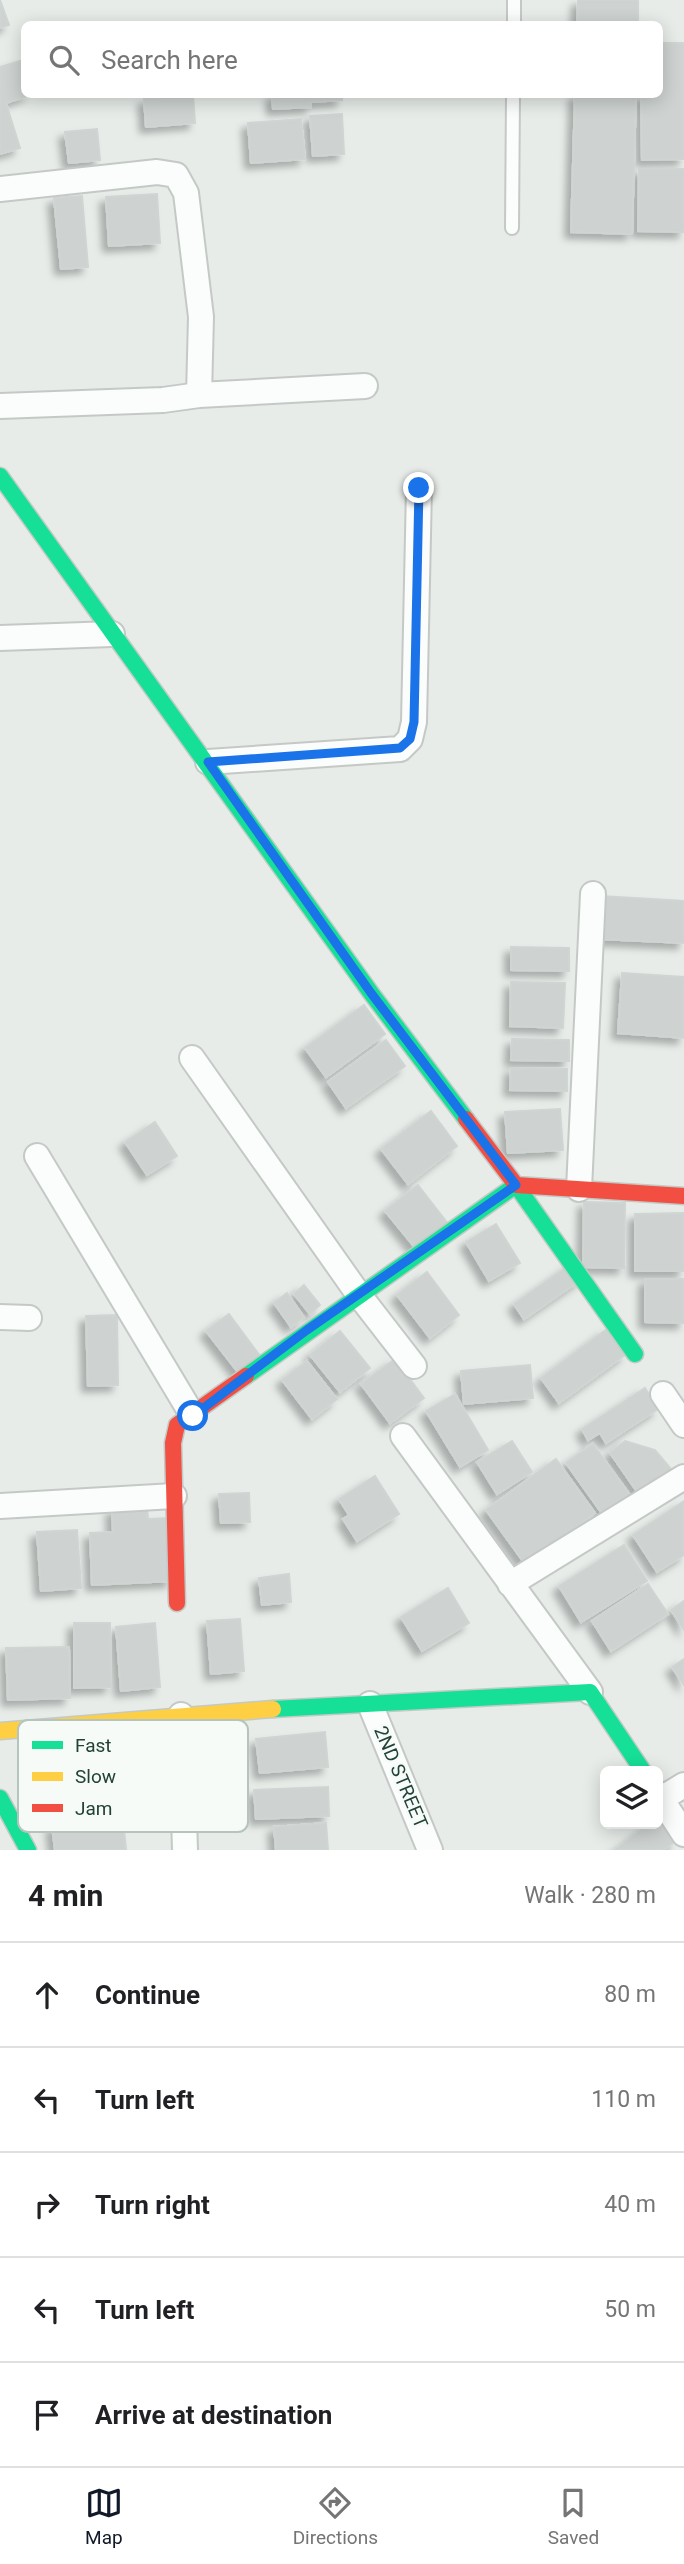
<!DOCTYPE html>
<meta charset="utf-8">
<style>
:root{--surface:#fff;--page:#f2f2f2;--text:#202124;--muted:#757577;--line:#e0e0e0;--accent:#111827}
body{margin:0;font-family:Roboto,sans-serif;background:var(--page);color:var(--text)}
.controls{position:absolute;right:21px;bottom:21px;display:grid;overflow:hidden;border-radius:10px;box-shadow:0 4px 18px #0003}
.controls button{width:63px;height:63px;display:grid;place-items:center;padding:0;border:0;border-bottom:2px solid var(--line);background:var(--surface);color:var(--text);font:35px sans-serif}
.stop{position:absolute;width:21px;height:21px;margin:-16px;border:5px solid #1a73e8;border-radius:50%;background:#fff}
.stop.end{background:#1a73e8;border-color:#fff;box-shadow:0 2px 7px #0008}
.list{margin:0;padding:0;list-style:none}
h2{display:flex;justify-content:space-between;align-items:center;height:91px;margin:0;padding:0 28px;font-size:30px}
h2 small{font-size:23px;font-weight:400;color:var(--muted)}
.list li{display:grid;grid-template-columns:46px 1fr auto;gap:21px;align-items:center;box-sizing:border-box;height:105px;padding:0 28px;border-top:2px solid var(--line)}
.list b{display:block;font-size:26px;white-space:nowrap}
.list em{font-size:23px;font-style:normal;color:var(--muted)}
.icon{flex:none;width:38px;height:38px;fill:none;stroke:currentColor;stroke-width:2;stroke-linecap:round;stroke-linejoin:round}
.map{position:relative;flex:none;width:684px;height:1850px;overflow:hidden}
.search{position:absolute;background:var(--surface);box-shadow:0 4px 18px #0003;left:21px;right:21px;top:21px;height:77px;display:flex;align-items:center;gap:18px;box-sizing:border-box;padding:0 24px;border-radius:10px;color:var(--muted);font-size:26px}
.sheet{height:616px;background:var(--surface)}
nav{display:flex;justify-content:space-around;align-items:center;box-sizing:border-box;height:98px;border-top:2px solid var(--line);background:var(--surface);font-size:19px;color:var(--muted)}
nav a{display:grid;justify-items:center;gap:4px}
nav .on{color:var(--accent)}
.map>svg:first-child{display:block}
</style>
<div class="map">
<svg width="684" height="1850" viewBox="0 0 684 1850">
<defs>
<filter id="shadow"><feDropShadow dx="-6" dy="6" stdDeviation="3.5" flood-color="#0004"/></filter>
</defs>
<rect width="100%" height="100%" fill="#e7ece9"/>
<!-- building -->
<path fill="#ced3d1" stroke="#cfd5d2" stroke-width="2" filter="url(#shadow)" d="M 0,0 L 9,25 L 0,28 Z
M 578,0 L 638,0 L 638,24 L 577,24 Z
M 660,43 L 684,43 L 684,159 L 642,160 L 641,94 L 660,94 Z
M 23,60 L 24,94 L 33,94 L 6,103 L 20,148 L 0,154 L 0,67 Z
M 272,94 L 342,94 L 342,100 L 311,102 L 311,107 L 273,109 Z
M 575,94 L 636,94 L 632,234 L 571,232 Z
M 193,95 L 195,123 L 146,127 L 144,99 Z
M 342,114 L 344,154 L 313,156 L 310,116 Z
M 301,119 L 305,159 L 251,163 L 248,123 Z
M 97,129 L 100,160 L 69,163 L 65,132 Z
M 639,169 L 684,169 L 684,232 L 638,231 Z
M 157,194 L 160,243 L 109,246 L 106,197 Z
M 82,196 L 88,267 L 61,269 L 54,198 Z
M 600,896 L 684,901 L 684,943 L 598,939 Z
M 511,947 L 569,948 L 569,971 L 511,970 Z
M 622,973 L 684,977 L 684,1038 L 618,1033 Z
M 511,982 L 565,983 L 563,1028 L 510,1026 Z
M 364,1005 L 385,1034 L 326,1077 L 305,1048 Z
M 512,1039 L 569,1040 L 569,1061 L 511,1060 Z
M 386,1040 L 405,1066 L 346,1108 L 328,1082 Z
M 511,1068 L 567,1069 L 567,1091 L 510,1090 Z
M 560,1109 L 563,1150 L 508,1153 L 505,1112 Z
M 431,1111 L 457,1146 L 408,1184 L 381,1149 Z
M 155,1122 L 177,1156 L 147,1175 L 125,1142 Z
M 418,1185 L 449,1225 L 417,1250 L 385,1211 Z
M 584,1202 L 625,1203 L 624,1268 L 583,1267 Z
M 684,1213 L 684,1271 L 635,1271 L 635,1214 Z
M 496,1224 L 520,1263 L 489,1281 L 466,1242 Z
M 571,1264 L 582,1279 L 524,1319 L 514,1304 Z
M 427,1272 L 459,1315 L 430,1338 L 397,1295 Z
M 645,1279 L 684,1279 L 684,1323 L 645,1322 Z
M 304,1285 L 320,1305 L 310,1314 L 294,1294 Z
M 287,1293 L 304,1317 L 291,1327 L 274,1303 Z
M 229,1314 L 263,1360 L 241,1376 L 206,1331 Z
M 117,1315 L 118,1385 L 88,1386 L 86,1316 Z
M 607,1329 L 626,1354 L 559,1403 L 541,1378 Z
M 340,1331 L 370,1368 L 340,1392 L 310,1355 Z
M 395,1359 L 424,1398 L 390,1423 L 361,1384 Z
M 307,1361 L 337,1399 L 312,1419 L 282,1380 Z
M 530,1365 L 533,1398 L 464,1404 L 461,1371 Z
M 645,1388 L 658,1409 L 606,1443 L 600,1433 L 588,1440 L 582,1429 Z
M 455,1394 L 488,1450 L 460,1467 L 426,1411 Z
M 512,1441 L 532,1472 L 497,1494 L 477,1462 Z
M 625,1441 L 655,1450 L 677,1476 L 640,1496 L 610,1453 Z
M 593,1444 L 633,1499 L 606,1519 L 566,1463 Z
M 556,1459 L 595,1513 L 525,1564 L 486,1510 Z
M 375,1476 L 399,1514 L 357,1541 L 343,1519 L 349,1515 L 339,1499 Z
M 249,1493 L 250,1522 L 221,1523 L 219,1494 Z
M 684,1501 L 684,1555 L 657,1572 L 633,1535 Z
M 147,1508 L 148,1519 L 169,1518 L 172,1581 L 92,1585 L 90,1533 L 113,1532 L 112,1509 Z
M 77,1530 L 81,1588 L 41,1591 L 37,1532 Z
M 624,1545 L 647,1581 L 581,1622 L 559,1586 Z
M 289,1574 L 291,1602 L 262,1605 L 259,1578 Z
M 648,1584 L 668,1614 L 611,1651 L 592,1621 Z
M 448,1588 L 469,1623 L 422,1651 L 401,1617 Z
M 684,1601 L 684,1630 L 671,1610 Z
M 240,1619 L 244,1671 L 211,1674 L 207,1621 Z
M 74,1623 L 110,1623 L 111,1687 L 74,1688 Z
M 155,1623 L 160,1687 L 121,1691 L 116,1627 Z
M 69,1647 L 70,1698 L 8,1700 L 6,1648 Z
M 684,1659 L 684,1685 L 672,1667 Z
M 325,1732 L 328,1767 L 260,1773 L 256,1739 Z
M 328,1787 L 329,1816 L 256,1819 L 254,1790 Z
M 659,1816 L 676,1841 L 663,1850 L 615,1850 L 649,1824 L 658,1824 Z
M 123,1820 L 126,1850 L 55,1850 L 52,1826 Z
M 326,1823 L 328,1850 L 276,1850 L 274,1827 Z"/>
<g fill="none" stroke-linecap="round" stroke-linejoin="round">
<defs>
<path id="lane" d="M 514,24 L 514,0
M 512,228 L 513,94"/>
<path id="street" d="M 0,189 L 157,172 L 176,175 L 186,193 L 201,317 L 199,395 L 163,400 L 0,406
M 199,395 L 365,386
M 0,638 L 112,634
M 208,762 L 400,749 L 410,739 L 414,722 L 419,488
M 192,1058 L 359,1295 L 414,1366
M 37,1156 L 193,1416
M 579,1189 L 593,894
M 0,1317 L 29,1318
M 663,1394 L 684,1425
M 403,1436 L 590,1692
M 0,1506 L 174,1496
M 510,1584 L 684,1477
M 370,1704 L 430,1850
M 181,1715 L 185,1850
M 658,1794 L 684,1834
M 661,1799 L 684,1785"/>
<path id="fast" d="M 0,476 L 371,993 L 466,1119
M 246,1376 L 516,1185 L 635,1354
M 273,1709 L 590,1692 L 643,1771
M 0,1798 L 28,1850"/>
<path id="slow" d="M 0,1731 L 273,1709"/>
<path id="jam" d="M 466,1119 L 516,1185 L 684,1196
M 177,1603 L 173,1443 L 177,1425 L 246,1376"/>
</defs>
<!-- lane casing -->
<use href="#lane" stroke="#c4c9c6" stroke-width="16"/>
<!-- street casing -->
<use href="#street" stroke="#c4c9c6" stroke-width="28"/>
<!-- fast casing -->
<use href="#fast" stroke="#c2cac6" stroke-width="19"/>
<!-- slow casing -->
<use href="#slow" stroke="#c2cac6" stroke-width="19"/>
<!-- jam casing -->
<use href="#jam" stroke="#c2cac6" stroke-width="19"/>
<!-- lane -->
<use href="#lane" stroke="#fbfcfc" stroke-width="12"/>
<!-- street -->
<use href="#street" stroke="#fbfcfc" stroke-width="24"/>
<!-- fast -->
<use href="#fast" stroke="#16e098" stroke-width="16"/>
<!-- slow -->
<use href="#slow" stroke="#ffcf43" stroke-width="16"/>
<!-- jam -->
<use href="#jam" stroke="#f24e42" stroke-width="16"/>
</g>
<g fill="none" stroke-linecap="round" stroke-linejoin="round">
<!-- route -->
<path stroke="#1a73e8" stroke-width="9" d="M 193,1416 L 307,1330 L 516,1185 L 371,993 L 208,762 L 400,748 L 410,739 L 414,722 L 419,488"/>
</g>
<g text-anchor="middle" dominant-baseline="central" stroke-width="5" stroke-linejoin="round" paint-order="stroke">
<!-- street labels -->
<g font-size="19" fill="#224237" stroke="#f6fbf8">
<text transform="translate(401 1777) rotate(67)">2ND STREET</text>
</g>
</g>
<!-- legend -->
<rect x="18" y="1720" width="230" height="112" rx="10" fill="#f6fbf8" stroke="#b6c4be" stroke-width="2"/>
<rect x="32" y="1741" width="31" height="8" fill="#16e098"/>
<rect x="32" y="1772" width="31" height="9" fill="#ffcf43"/>
<rect x="32" y="1804" width="31" height="8" fill="#f24e42"/>
<g font-size="19" fill="#224237">
<text x="75" y="1752">Fast</text>
<text x="75" y="1783">Slow</text>
<text x="75" y="1815">Jam</text>
</g>
</svg>
<div class="controls">
<button><svg class="icon" aria-label="layers" viewBox="0 0 24 24"><path d="M12 4l9 5-9 5-9-5zM3 14l9 5 9-5"/></svg></button>
</div>
<div class="stop" style="left:193px;top:1416px"></div>
<div class="stop end" style="left:419px;top:488px"></div>
<div class="search"><svg class="icon" aria-label="search" viewBox="0 0 24 24"><circle cx="10" cy="10" r="6"/><path d="M15 15l6 6"/></svg>Search here</div>
</div>
<section class="sheet">
<h2>4 min<small>Walk · 280 m</small></h2>
<ul class="list">
<li><svg class="icon" aria-label="ahead" viewBox="0 0 24 24"><path d="M12 20V5M6 11l6-6 6 6"/></svg><div><b>Continue</b></div><em>80 m</em></li>
<li><svg class="icon" aria-label="left" viewBox="0 0 24 24"><path d="M17 20v-9H6M10 6l-5 5 5 5"/></svg><div><b>Turn left</b></div><em>110 m</em></li>
<li><svg class="icon" aria-label="right" viewBox="0 0 24 24"><path d="M7 20v-9h11M14 6l5 5-5 5"/></svg><div><b>Turn right</b></div><em>40 m</em></li>
<li><svg class="icon" aria-label="left" viewBox="0 0 24 24"><path d="M17 20v-9H6M10 6l-5 5 5 5"/></svg><div><b>Turn left</b></div><em>50 m</em></li>
<li><svg class="icon" aria-label="arrive" viewBox="0 0 24 24"><path d="M6 21V4h12l-3 4 3 4H6"/></svg><div><b>Arrive at destination</b></div></li>
</ul>
</section>
<nav>
<a class="on"><svg class="icon" aria-label="map" viewBox="0 0 24 24"><path d="M3 6l6-2 6 2 6-2v14l-6 2-6-2-6 2zM9 4v14M15 6v14"/></svg>Map</a>
<a><svg class="icon" aria-label="directions" viewBox="0 0 24 24"><path d="M12 3l9 9-9 9-9-9zM9 14v-3h6M13 9l2 2-2 2"/></svg>Directions</a>
<a><svg class="icon" aria-label="saved" viewBox="0 0 24 24"><path d="M7 4h10v16l-5-4-5 4z"/></svg>Saved</a>
</nav>
